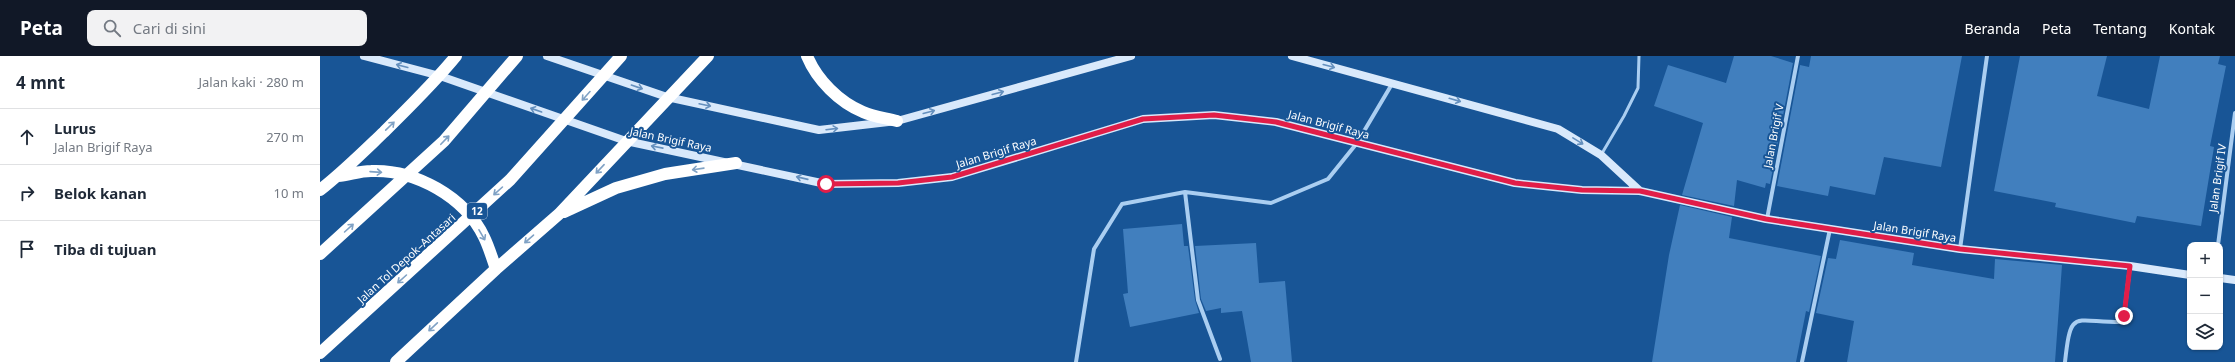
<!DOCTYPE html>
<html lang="id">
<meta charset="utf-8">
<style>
:root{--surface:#fff;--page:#f2f2f3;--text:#1f2937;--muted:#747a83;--line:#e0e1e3;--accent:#111827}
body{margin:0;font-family:"Noto Sans",sans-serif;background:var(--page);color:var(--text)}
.controls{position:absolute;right:12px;bottom:12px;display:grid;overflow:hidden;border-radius:8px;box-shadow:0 1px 3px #0004}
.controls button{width:36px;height:36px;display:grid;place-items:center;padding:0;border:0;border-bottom:1px solid var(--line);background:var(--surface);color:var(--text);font:20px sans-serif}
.stop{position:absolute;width:12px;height:12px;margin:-9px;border:3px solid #e11d48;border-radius:50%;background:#fff}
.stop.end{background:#e11d48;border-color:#fff;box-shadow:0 1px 4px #0008}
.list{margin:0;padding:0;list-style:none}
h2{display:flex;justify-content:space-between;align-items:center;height:52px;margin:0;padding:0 16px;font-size:17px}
h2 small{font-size:13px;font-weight:400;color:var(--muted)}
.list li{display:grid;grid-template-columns:26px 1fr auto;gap:12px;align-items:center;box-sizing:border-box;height:56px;padding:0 16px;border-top:1px solid var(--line)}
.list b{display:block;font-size:15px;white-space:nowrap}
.list p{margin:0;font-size:13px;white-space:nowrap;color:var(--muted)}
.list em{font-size:13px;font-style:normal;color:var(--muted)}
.icon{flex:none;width:22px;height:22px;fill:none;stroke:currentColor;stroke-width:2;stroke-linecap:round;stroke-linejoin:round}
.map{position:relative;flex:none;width:1915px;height:306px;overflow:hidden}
header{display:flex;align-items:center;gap:24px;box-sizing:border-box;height:56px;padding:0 20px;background:var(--accent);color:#fff}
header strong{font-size:19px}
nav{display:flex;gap:22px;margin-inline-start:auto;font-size:14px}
.search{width:280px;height:36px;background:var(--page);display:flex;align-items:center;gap:10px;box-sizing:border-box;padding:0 14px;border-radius:8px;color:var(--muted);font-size:15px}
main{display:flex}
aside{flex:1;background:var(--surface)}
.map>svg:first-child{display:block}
</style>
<header>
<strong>Peta</strong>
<div class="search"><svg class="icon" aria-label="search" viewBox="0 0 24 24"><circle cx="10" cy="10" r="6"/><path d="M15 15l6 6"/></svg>Cari di sini</div>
<nav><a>Beranda</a><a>Peta</a><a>Tentang</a><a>Kontak</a></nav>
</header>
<main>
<aside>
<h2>4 mnt<small>Jalan kaki · 280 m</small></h2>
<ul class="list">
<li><svg class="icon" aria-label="ahead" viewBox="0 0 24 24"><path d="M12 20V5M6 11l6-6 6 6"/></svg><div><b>Lurus</b><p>Jalan Brigif Raya</p></div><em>270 m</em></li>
<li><svg class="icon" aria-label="right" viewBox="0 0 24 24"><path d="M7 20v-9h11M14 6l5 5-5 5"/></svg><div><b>Belok kanan</b></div><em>10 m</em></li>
<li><svg class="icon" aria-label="arrive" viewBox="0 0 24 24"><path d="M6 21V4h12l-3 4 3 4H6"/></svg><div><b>Tiba di tujuan</b></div></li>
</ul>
</aside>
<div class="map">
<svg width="1915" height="306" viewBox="0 0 1915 306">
<rect width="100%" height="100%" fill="#185596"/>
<!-- building -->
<path fill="#417fbe" d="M 1414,0 L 1451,0 L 1473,7 L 1450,128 L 1446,127 L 1445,132 L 1417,124 L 1414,150 L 1362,139 L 1383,67 L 1334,50 L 1348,9 L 1406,27 Z
M 1491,0 L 1642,0 L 1621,111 L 1564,101 L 1555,139 L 1510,130 L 1508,140 L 1457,130 L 1480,9 L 1489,11 Z
M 1700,0 L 1787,0 L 1777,40 L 1829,53 L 1840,0 L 1900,0 L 1898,8 L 1906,10 L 1890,90 L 1894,91 L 1881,170 L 1817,160 L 1815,167 L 1735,151 L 1736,147 L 1674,135 Z
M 1360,149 L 1412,161 L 1409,182 L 1501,200 L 1489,256 L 1486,255 L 1476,306 L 1332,306 L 1349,199 Z
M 862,168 L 864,190 L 868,190 L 875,244 L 879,257 L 810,271 L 803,238 L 808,237 L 803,173 Z
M 1520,184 L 1594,197 L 1592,209 L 1674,223 L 1675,203 L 1742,209 L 1735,306 L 1527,306 L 1534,265 L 1496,257 L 1508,202 L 1516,203 Z
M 936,187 L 939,227 L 965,225 L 972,306 L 931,306 L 922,255 L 901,257 L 901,252 L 886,255 L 881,243 L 875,190 Z"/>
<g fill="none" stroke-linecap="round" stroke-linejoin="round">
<!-- lane -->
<path stroke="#aacef1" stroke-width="3" d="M 1281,99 L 1304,60 L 1318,32 L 1319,0"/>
<!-- street -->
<path stroke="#aacef1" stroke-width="4" d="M 865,136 L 878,244 L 900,303
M 1447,163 L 1478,0
M 1898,189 L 1915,57
M 1640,193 L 1667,0
M 756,306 L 774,193 L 802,148 L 865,136 L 951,147 L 1008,123 L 1037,87 L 1072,28
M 1482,306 L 1510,173
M 1745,306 C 1751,252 1753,266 1800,266 L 1804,260 L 1810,210"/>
<!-- secondary -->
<path stroke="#d9e9fb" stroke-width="8" d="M 44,0 L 120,20 L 306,85 L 506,128 L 578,127 L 632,121 L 823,63 L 894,59 L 956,66 L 1195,127 L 1262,134 L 1320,135 L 1446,163 L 1640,193 L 1810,210 L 1870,219
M 227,0 L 347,41 L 499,74 L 577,65 L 811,0
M 972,0 L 1238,73 L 1281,99 L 1320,135
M 1900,222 L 1915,224"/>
<!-- highway -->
<path stroke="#fff" stroke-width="12" d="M 487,0 C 497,24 519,46 543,56 C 554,61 566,62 577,65
M 18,120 C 29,119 40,115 51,115 C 95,113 145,141 164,181 C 169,191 172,202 176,213
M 0,134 C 23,116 43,96 64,76 C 89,51 114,27 136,0
M 244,156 L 296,132 L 345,118 L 416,107
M 76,306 L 176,213 L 239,158 L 388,0"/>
<!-- highway-bridge -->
<path stroke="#fff" stroke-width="12" d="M 0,198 L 124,85 L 197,0
M 0,297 L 190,124 L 301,0"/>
</g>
<!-- one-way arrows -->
<defs><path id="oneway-shaft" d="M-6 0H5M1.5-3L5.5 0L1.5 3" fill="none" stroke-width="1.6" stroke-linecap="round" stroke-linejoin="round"/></defs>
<g stroke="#6590be">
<use href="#oneway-shaft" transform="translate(82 10) rotate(-165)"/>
<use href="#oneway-shaft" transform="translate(1009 10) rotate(15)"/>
<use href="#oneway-shaft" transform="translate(317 31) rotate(19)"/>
<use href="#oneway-shaft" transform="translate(678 37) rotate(-15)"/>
<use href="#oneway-shaft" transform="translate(1135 44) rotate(16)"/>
<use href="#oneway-shaft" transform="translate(385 49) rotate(12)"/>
<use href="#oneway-shaft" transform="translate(216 54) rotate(-161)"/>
<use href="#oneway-shaft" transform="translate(609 56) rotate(-15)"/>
<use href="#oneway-shaft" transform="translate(512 73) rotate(-7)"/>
<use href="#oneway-shaft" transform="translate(1258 85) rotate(31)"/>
<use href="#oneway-shaft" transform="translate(337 91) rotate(-169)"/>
<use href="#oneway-shaft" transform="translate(482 122) rotate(-167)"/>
</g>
<g stroke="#80a2c5">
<use href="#oneway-shaft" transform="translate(266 40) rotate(132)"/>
<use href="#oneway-shaft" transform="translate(70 70) rotate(-44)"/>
<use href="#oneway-shaft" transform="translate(125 84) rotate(-46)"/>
<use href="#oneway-shaft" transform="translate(280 113) rotate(133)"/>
<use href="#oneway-shaft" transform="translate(378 113) rotate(172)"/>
<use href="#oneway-shaft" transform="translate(56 116) rotate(4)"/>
<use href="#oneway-shaft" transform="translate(178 135) rotate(138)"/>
<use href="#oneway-shaft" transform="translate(29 172) rotate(-42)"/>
<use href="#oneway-shaft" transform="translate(162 179) rotate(60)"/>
<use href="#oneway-shaft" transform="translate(209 183) rotate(139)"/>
<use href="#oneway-shaft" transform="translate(82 223) rotate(138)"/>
<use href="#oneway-shaft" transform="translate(113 271) rotate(137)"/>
</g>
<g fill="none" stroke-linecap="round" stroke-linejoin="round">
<!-- route -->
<path stroke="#e11d48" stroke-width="5" d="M 506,128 L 578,127 L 632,121 L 823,63 L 894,59 L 956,66 L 1195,127 L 1262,134 L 1320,135 L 1446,163 L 1640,193 L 1810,210 L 1804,260"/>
</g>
<g text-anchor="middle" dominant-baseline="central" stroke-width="4" stroke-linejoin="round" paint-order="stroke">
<!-- shield labels -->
<rect fill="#185596" stroke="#bacce0" stroke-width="1" x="147" y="147" width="20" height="16" rx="3"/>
<g font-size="10" font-weight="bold" fill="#fff">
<text x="157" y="155">12</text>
</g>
<!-- street labels -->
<g font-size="11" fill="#fff" stroke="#185596">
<text transform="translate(1009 68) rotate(15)">Jalan Brigif Raya</text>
<text transform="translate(1453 80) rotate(-79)">Jalan Brigif V</text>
<text transform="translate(351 83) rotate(12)">Jalan Brigif Raya</text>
<text transform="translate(676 96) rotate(-17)">Jalan Brigif Raya</text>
<text transform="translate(1897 122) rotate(-82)">Jalan Brigif IV</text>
<text transform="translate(1595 175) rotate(9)">Jalan Brigif Raya</text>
<text transform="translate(86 202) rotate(-42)">Jalan Tol Depok–Antasari</text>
</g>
</g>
</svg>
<div class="controls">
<button>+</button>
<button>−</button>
<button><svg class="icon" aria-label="layers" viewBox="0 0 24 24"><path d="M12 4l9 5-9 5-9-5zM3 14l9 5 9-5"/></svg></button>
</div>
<div class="stop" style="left:506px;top:128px"></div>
<div class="stop end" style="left:1804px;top:260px"></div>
</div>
</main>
